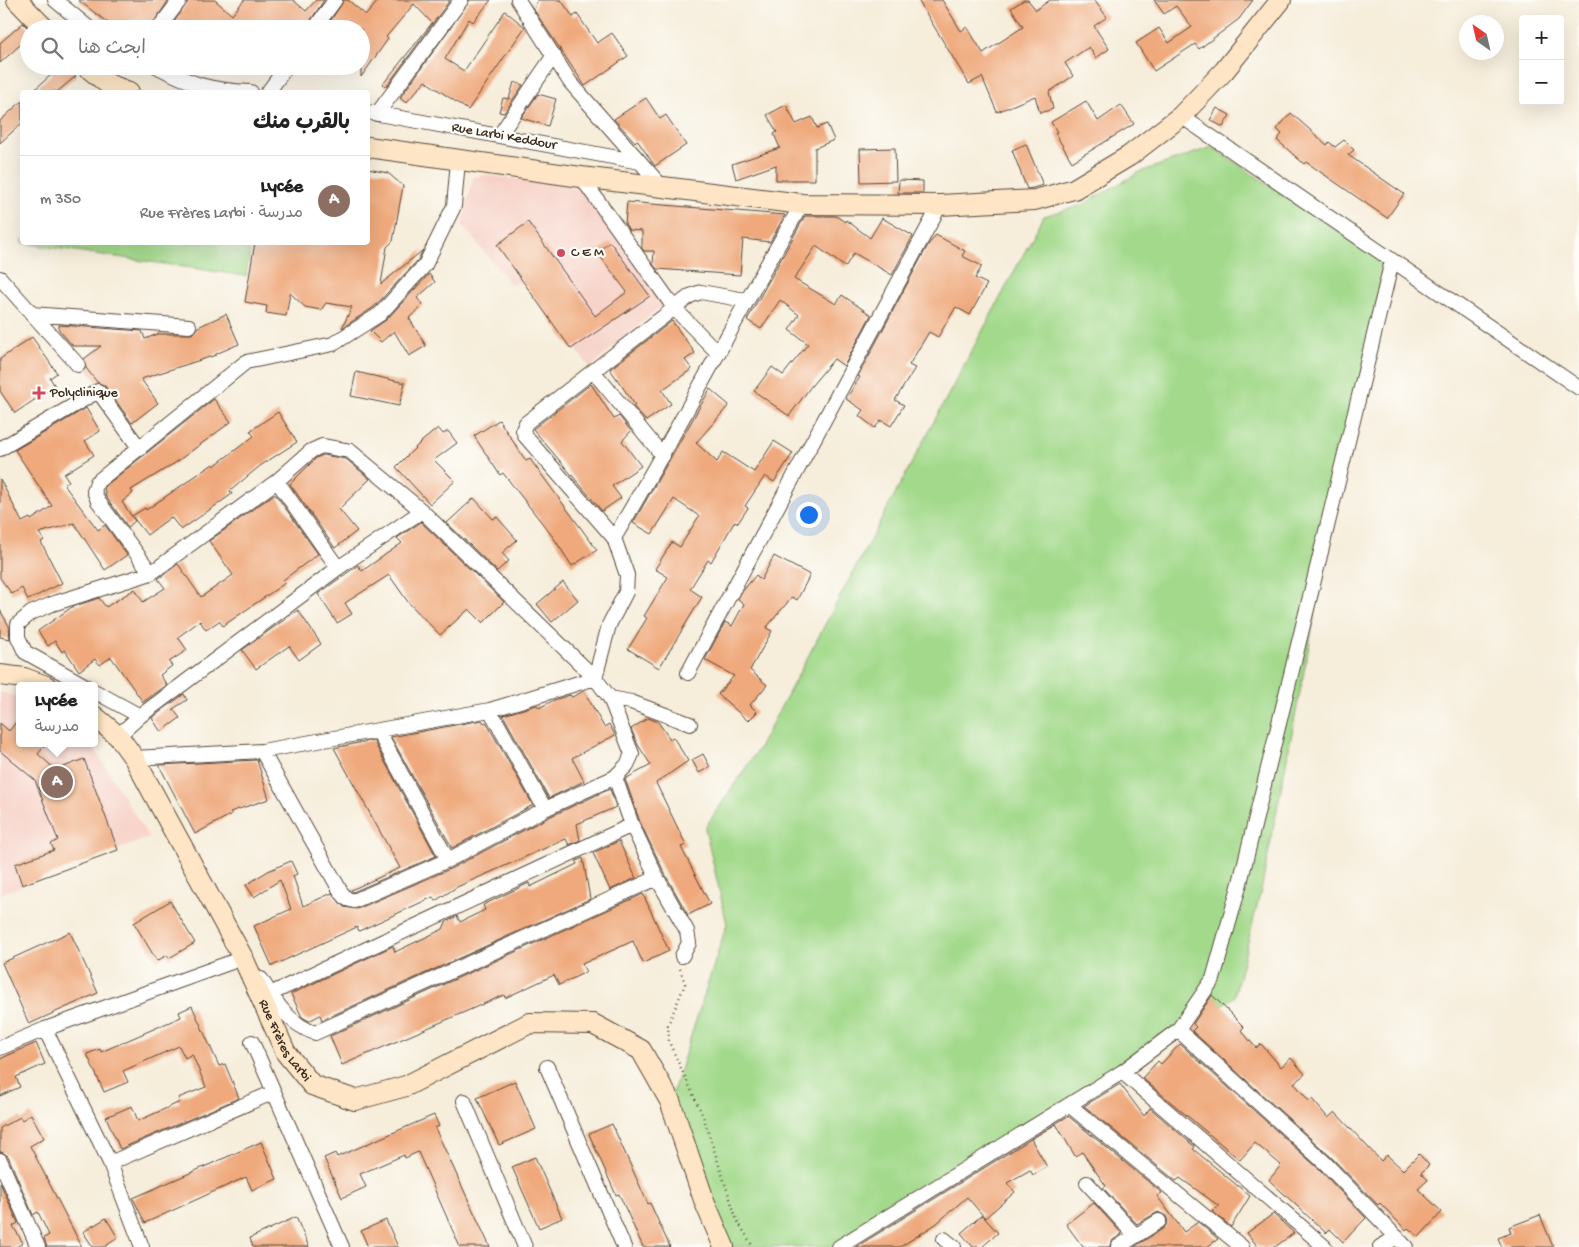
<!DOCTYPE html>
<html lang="ar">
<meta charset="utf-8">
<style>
:root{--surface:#fff;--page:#f6f6f6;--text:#222;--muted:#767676;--line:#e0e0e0;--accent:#0f766e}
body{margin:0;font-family:"Gochi Hand","Playpen Sans Arabic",sans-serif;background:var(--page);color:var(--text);direction:rtl}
.controls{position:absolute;right:15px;top:15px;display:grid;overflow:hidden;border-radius:5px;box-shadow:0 5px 20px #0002}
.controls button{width:45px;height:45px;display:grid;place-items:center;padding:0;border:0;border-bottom:1px solid var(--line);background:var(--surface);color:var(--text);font:25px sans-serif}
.compass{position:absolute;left:1459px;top:15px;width:45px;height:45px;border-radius:50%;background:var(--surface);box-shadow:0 5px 20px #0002;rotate:326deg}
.you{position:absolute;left:808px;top:514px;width:18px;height:18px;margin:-12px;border:4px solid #fff;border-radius:50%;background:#1a73e8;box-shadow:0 0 0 8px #1a73e833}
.badge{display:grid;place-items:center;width:32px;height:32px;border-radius:50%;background:var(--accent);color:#fff;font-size:16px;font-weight:700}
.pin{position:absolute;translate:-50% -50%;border:2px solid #fff;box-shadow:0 1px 5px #0006}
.popup{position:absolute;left:16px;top:682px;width:82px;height:65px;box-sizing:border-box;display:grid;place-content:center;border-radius:5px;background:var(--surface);filter:drop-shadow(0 1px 4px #0005);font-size:16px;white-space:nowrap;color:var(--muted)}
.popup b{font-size:19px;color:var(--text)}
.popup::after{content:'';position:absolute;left:50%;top:100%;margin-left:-10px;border:10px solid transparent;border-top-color:var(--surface)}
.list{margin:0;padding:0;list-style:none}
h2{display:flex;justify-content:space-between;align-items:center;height:65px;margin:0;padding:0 20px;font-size:21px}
h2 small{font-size:16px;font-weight:400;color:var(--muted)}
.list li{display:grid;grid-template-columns:32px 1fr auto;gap:15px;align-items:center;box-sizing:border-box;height:90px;padding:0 20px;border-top:1px solid var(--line)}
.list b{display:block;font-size:19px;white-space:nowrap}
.list p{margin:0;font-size:16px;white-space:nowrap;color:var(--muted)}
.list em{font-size:16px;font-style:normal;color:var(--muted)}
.icon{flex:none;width:28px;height:28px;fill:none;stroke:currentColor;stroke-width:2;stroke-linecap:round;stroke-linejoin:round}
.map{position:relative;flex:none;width:1579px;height:1247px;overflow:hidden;direction:ltr}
.search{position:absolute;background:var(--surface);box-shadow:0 5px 20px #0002;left:20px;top:20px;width:350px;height:55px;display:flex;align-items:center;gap:12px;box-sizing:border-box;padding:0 18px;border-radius:28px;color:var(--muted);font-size:19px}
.panel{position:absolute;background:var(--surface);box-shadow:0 5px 20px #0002;left:20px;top:90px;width:350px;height:155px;border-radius:5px;direction:rtl}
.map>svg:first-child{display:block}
</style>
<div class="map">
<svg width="1579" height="1247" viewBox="0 0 1579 1247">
<rect width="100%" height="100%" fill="#fdfcf7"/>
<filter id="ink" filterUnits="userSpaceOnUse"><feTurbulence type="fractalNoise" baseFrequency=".02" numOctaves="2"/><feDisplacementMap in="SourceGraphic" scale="10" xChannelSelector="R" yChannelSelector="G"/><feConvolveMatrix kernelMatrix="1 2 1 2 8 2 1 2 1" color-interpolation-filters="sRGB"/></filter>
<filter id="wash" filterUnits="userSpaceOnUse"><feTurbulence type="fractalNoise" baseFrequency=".0096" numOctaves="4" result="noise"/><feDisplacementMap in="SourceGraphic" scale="20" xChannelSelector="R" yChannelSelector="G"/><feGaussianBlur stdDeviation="1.12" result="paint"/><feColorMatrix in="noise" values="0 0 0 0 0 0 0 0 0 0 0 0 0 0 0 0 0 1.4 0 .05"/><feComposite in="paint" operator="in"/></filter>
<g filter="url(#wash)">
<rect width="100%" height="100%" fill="#f6edda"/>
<!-- built -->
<path fill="#f7d1c7" d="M 486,175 L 565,185 L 588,193 L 672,296 L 590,368 L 524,281 L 511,285 L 462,225 L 473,177 Z
M 0,692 L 19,697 L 20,743 L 91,743 L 149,838 L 0,894 Z"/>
<!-- green -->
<path fill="#a2d98a" stroke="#6e8254" d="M 1212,147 L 1384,262 L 1262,886 L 1234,997 L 1122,1072 L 837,1247 L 724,1247 L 670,1101 L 727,924 L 705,828 L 759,748 L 1044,216 L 1082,205 L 1140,172 Z
M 22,238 L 22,242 L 251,243 L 246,276 L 22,243 Z"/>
<g id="blocks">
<!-- building -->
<path fill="#efa97c" d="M 78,0 L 169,0 L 149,29 L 116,29 Z
M 189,0 L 215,0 L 232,15 L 244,0 L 293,0 L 306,11 L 316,0 L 324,0 L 305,29 L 169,29 Z
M 344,0 L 348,0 L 366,15 L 379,0 L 450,0 L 386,87 L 383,84 L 432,23 L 414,4 L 386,37 L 388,39 L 361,77 L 361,29 L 325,29 Z
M 470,0 L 491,0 L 473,22 L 469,19 L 445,59 L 464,71 L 505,11 L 525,27 L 468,110 L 425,81 L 406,103 L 400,98 Z
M 537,0 L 561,0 L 573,17 L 577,14 L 597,43 L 612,33 L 628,56 L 585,86 L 534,10 Z
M 918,0 L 942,0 L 961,31 L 967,27 L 983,53 L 1023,27 L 1011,8 L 1024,0 L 1028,0 L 1036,10 L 1050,0 L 1094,0 L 1107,17 L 1094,26 L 1109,49 L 1096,58 L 1089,47 L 1065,63 L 1073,76 L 1049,92 L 1053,109 L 1040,113 L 1035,96 L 997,112 L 982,77 L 969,84 Z
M 1154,0 L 1253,0 L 1239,19 L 1199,49 L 1195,44 L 1154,71 L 1136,43 L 1159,28 L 1169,43 L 1192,27 L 1176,6 L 1164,14 Z
M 23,23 L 29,29 L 29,37 L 0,63 L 0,43 Z
M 45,66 L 68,66 L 76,76 L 57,92 L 32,92 L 52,74 Z
M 514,82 L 523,85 L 504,113 L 499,112 L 503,98 L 509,99 Z
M 538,94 L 556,99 L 548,126 L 521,118 Z
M 646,98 L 660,119 L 666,115 L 686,145 L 655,166 L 637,140 L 635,142 L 614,119 Z
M 22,101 L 22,123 L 0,143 L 0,121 Z
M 1086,101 L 1098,121 L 1121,105 L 1134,124 L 1072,162 L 1055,133 L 1057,132 L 1051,122 Z
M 786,105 L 796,124 L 812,117 L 817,128 L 827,124 L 834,140 L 815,148 L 815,180 L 776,180 L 776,165 L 736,179 L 732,164 L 780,148 L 774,134 L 777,132 L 767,115 Z
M 1217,108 L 1230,115 L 1223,127 L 1210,120 Z
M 1291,113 L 1327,145 L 1329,142 L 1335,147 L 1344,140 L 1354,150 L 1348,155 L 1404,194 L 1387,218 L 1306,162 L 1304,164 L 1277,140 L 1282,134 L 1277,129 Z
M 1026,144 L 1043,185 L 1033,188 L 1027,189 L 1012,150 Z
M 895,148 L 896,181 L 861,182 L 860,149 Z
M 368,169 L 388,173 L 403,186 L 393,241 L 387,247 L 381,284 L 423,250 L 418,260 L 374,307 L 342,328 L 352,307 L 326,303 L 321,310 L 305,307 L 290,293 L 286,316 L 266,313 L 267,306 L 245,302 L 255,242 L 368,242 Z
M 899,180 L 923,181 L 923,193 L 898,193 Z
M 627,202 L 785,215 L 770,242 L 743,239 L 740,275 L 657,269 L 653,264 L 654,251 L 644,251 L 642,248 L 642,231 L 629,230 L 625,224 Z
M 805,216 L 836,216 L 845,222 L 846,220 L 870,238 L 882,218 L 913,236 L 892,275 L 854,253 L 845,267 L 816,246 L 794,279 L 836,304 L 842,295 L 871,315 L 844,366 L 834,359 L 812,385 L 789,416 L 754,391 L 772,367 L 783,375 L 808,344 L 789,330 L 799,315 L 780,300 L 761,329 L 747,320 Z
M 528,222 L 595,316 L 627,292 L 597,252 L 610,242 L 650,296 L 571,349 L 497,245 Z
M 936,235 L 965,251 L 962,256 L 982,266 L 975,278 L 987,284 L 970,315 L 956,307 L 938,337 L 929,332 L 909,365 L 915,368 L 895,400 L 904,405 L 891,426 L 881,420 L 875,428 L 859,416 L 863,410 L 846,399 L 860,377 L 858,376 L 928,245 Z
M 429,274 L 435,282 L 417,298 L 423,305 L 409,318 L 426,346 L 409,356 L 394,331 L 381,342 L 370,331 L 386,320 Z
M 226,314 L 239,344 L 216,354 L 216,355 L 141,379 L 158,403 L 132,423 L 105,386 L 97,382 L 86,368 L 84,359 L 101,346 L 73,346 L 59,330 L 59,325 L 142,331 L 145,339 L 158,334 L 192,334 L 198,327 Z
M 672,321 L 695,353 L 685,360 L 692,369 L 662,390 L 671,404 L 646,421 L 633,406 L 635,405 L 610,369 Z
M 32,337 L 57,373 L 50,378 L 55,386 L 15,413 L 0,391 L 0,359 Z
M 356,372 L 405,383 L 399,406 L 351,396 Z
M 591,384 L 614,419 L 619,416 L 631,431 L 622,441 L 641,466 L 612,486 L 621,498 L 602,511 L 533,429 Z
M 710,389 L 729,405 L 696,443 L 717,462 L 723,452 L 754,472 L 774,441 L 793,453 L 774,482 L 765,476 L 745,506 L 748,508 L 738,523 L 735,521 L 711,562 L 708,560 L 690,589 L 702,597 L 659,668 L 628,649 L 647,618 L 644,616 L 668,577 L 655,569 L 672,542 L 680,547 L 699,516 L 674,499 L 652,534 L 633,523 Z
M 214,399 L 231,422 L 175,463 L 131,490 L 133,493 L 122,502 L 135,521 L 128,527 L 106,497 L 104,487 Z
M 86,408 L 100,431 L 85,441 L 94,455 L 64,474 L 69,481 L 64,485 L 98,530 L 105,525 L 127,555 L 105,570 L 74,523 L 39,533 L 44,540 L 41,542 L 62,583 L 28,600 L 22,588 L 12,594 L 0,578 L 0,479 L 22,522 L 30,518 L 31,520 L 52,506 L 15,450 Z
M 278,412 L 297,442 L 260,466 L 230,491 L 232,494 L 181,530 L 171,517 L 147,535 L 132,516 L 145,508 L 146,510 L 213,464 L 214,466 L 254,436 L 250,431 Z
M 499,420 L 526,461 L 530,459 L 597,550 L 572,566 L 553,537 L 503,473 L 500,475 L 474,436 Z
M 438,428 L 443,434 L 448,431 L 457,443 L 434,460 L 455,481 L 430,504 L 396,467 L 421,442 Z
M 323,455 L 346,459 L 370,479 L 339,509 L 357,531 L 335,548 L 290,484 L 316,458 Z
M 273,495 L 276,495 L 318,554 L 283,580 L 285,583 L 223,626 L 219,621 L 206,630 L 200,621 L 178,637 L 187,650 L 169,662 L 172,666 L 160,675 L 167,685 L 143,702 L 111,657 L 100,665 L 95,659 L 79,671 L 65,650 L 62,652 L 55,641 L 48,646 L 38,631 L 72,607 L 99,598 L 106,607 L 135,589 L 143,602 L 165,588 L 158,579 L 178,564 L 201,597 L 233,575 L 209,541 Z
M 474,498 L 493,519 L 497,517 L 517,540 L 502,553 L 509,561 L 497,571 L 447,523 Z
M 421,522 L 504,602 L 483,623 L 469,609 L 440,635 L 408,602 L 389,575 L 345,603 L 352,614 L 337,623 L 318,594 L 358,565 L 362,571 L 402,543 L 397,538 Z
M 774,556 L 810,575 L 797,600 L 792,597 L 766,628 L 772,631 L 750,670 L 767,685 L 750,705 L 757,712 L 748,721 L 718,694 L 734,676 L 705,660 L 725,622 L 732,626 L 744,604 L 738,599 L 741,593 L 756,575 L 761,580 Z
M 563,582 L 578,600 L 552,622 L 537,604 Z
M 0,610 L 9,626 L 10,639 L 0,637 Z
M 298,610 L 321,644 L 299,660 L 289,646 L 256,669 L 242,650 Z
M 584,691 L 604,727 L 609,724 L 615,735 L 572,758 L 584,781 L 549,798 L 503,715 L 537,705 L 539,708 L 554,700 L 570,695 L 572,697 Z
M 184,694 L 187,700 L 173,709 L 180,718 L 161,732 L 152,718 Z
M 20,717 L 20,743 L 47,743 L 38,754 L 56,770 L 84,759 L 118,850 L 22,885 L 15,864 L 54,850 L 51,844 L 58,840 L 35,780 L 0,751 L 0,723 L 9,731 Z
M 648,718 L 658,722 L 670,739 L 673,737 L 688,761 L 656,783 L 686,845 L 681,847 L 710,904 L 688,915 L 665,874 L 640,822 L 625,779 L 651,765 L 638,745 L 631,729 Z
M 482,720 L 484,723 L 486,722 L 533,805 L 452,848 L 391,737 Z
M 373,740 L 436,856 L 353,892 L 351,890 L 400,868 L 334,748 Z
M 703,754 L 710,767 L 699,773 L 692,760 Z
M 257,760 L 269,799 L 230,812 L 232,814 L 195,834 L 159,765 Z
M 610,789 L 616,807 L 577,824 L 580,840 L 569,845 L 566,839 L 457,887 L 435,901 L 433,897 L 359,931 L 357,927 L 272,966 L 254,926 L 291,909 L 280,880 L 254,897 L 246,885 L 268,871 L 291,861 L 297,874 L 293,876 L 303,906 L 332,893 L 344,907 L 357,909 L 452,868 L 549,817 Z
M 619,841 L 636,878 L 610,890 L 593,853 Z
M 583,858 L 590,899 L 322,1020 L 320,1015 L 309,1021 L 302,1017 L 291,994 L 393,946 L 395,952 L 443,929 L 446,922 L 457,916 L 460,922 L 485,910 L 483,905 L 529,883 L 530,887 L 577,864 L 576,861 Z
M 643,894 L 669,951 L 643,963 L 633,941 L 582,964 L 586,972 L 559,985 L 554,975 L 505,998 L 504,995 L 342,1065 L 330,1036 Z
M 170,901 L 195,943 L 169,958 L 167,955 L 157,961 L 134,923 Z
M 70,932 L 98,993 L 29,1024 L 2,963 Z
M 1212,995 L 1244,1027 L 1241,1030 L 1256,1048 L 1261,1044 L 1281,1067 L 1291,1058 L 1305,1074 L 1294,1083 L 1309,1101 L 1312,1099 L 1328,1118 L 1335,1112 L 1381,1161 L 1387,1155 L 1403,1170 L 1419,1154 L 1429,1165 L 1421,1173 L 1428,1180 L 1418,1189 L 1442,1212 L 1419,1237 L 1408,1228 L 1406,1230 L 1380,1203 L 1378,1205 L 1331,1157 L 1192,1031 L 1196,1027 L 1193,1024 Z
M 192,1006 L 219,1066 L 225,1064 L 239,1098 L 120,1149 L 106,1117 L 132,1106 L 138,1121 L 180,1102 L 178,1098 L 206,1087 L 192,1054 L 185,1058 L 179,1046 L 123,1071 L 128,1082 L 104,1092 L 87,1054 L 100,1049 L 101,1052 L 181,1017 L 179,1012 Z
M 36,1043 L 45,1064 L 16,1077 L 20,1087 L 0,1096 L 0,1059 Z
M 1180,1044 L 1319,1169 L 1366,1218 L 1343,1242 L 1330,1229 L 1326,1233 L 1269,1180 L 1281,1165 L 1255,1143 L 1240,1160 L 1142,1078 L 1158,1061 L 1161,1064 Z
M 515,1081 L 536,1129 L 499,1145 L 477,1098 Z
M 1120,1084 L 1144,1116 L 1150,1108 L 1195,1147 L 1193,1149 L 1250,1196 L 1231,1227 L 1212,1211 L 1219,1206 L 1180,1178 L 1176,1181 L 1084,1106 Z
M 31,1114 L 44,1138 L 30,1146 L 82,1247 L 47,1247 L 44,1238 L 49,1235 L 38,1212 L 33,1215 L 8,1156 L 0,1151 L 0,1128 L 20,1117 L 22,1120 Z
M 434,1115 L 439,1126 L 435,1128 L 490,1247 L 460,1247 L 418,1152 L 405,1158 L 404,1155 L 360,1174 L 366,1187 L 342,1198 L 324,1158 L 335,1153 L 337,1157 Z
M 1068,1116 L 1162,1193 L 1157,1196 L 1184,1232 L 1198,1222 L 1218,1239 L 1207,1247 L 1134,1247 L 1164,1228 L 1168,1221 L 1166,1216 L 1158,1212 L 1137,1224 L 1103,1188 L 1106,1186 L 1082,1152 L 1075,1156 L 1056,1124 L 1031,1139 Z
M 612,1124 L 648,1204 L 650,1203 L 670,1247 L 643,1247 L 619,1194 L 616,1195 L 589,1134 Z
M 1031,1139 L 1047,1167 L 1033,1175 L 1030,1170 L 1007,1183 L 1015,1192 L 985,1218 L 967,1197 L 936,1224 L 900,1247 L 856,1247 Z
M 261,1142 L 277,1179 L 252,1190 L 246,1177 L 145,1223 L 133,1198 Z
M 535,1157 L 562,1218 L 539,1228 L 512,1167 Z
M 0,1182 L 18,1223 L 13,1226 L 23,1243 L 16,1247 L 0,1247 Z
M 1094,1203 L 1122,1234 L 1113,1240 L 1109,1247 L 1083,1247 L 1066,1224 Z
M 1273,1214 L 1294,1233 L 1275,1247 L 1258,1247 L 1247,1233 Z
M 982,1215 L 998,1233 L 982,1247 L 973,1247 L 961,1233 Z
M 1540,1215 L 1553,1247 L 1502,1247 L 1498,1238 L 1511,1233 L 1509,1227 Z
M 296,1217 L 309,1247 L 253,1247 L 250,1238 Z
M 106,1218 L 118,1238 L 104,1247 L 93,1247 L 83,1232 Z
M 386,1220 L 398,1247 L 368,1247 L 361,1231 Z"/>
</g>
</g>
<g filter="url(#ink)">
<use href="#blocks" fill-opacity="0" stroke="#57473a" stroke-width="1"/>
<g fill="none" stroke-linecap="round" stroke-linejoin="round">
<defs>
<path id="minor" d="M 55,0 L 90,29
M 518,0 L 570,82 L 662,187
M 158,29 L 180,0
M 314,29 L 335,0
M 156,66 C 193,85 210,90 251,92
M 268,92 L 287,66
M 368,112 L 640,162
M 377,114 L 461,0
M 1181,116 L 1579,388
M 499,136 L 554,55
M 581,177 L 675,309 L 718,353
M 0,278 L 78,365
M 32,314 L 189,326
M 593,371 L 663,456
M 0,449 L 98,391 L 140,449
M 277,481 L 338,568
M 614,538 L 525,436 L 523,430 L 526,423 L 690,296 L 701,292 L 745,300
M 151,573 L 98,501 L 94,491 L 97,482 L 246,362 L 333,344 L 380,314 L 425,265 L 454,206 L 458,161
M 688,673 L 940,205
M 86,686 L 25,652 L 18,637 L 18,624 L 31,613 L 52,604 L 151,573 L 277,481 L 311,451 L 322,446 L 350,451 L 422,511
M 94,691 L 140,716 L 338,568 L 422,511 L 595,678 L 609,625 L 626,592 L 627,575 L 614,538 C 680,428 737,314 802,204
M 610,698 L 631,702 L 690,724
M 490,710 L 545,809
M 378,731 L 448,860
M 118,736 L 140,716
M 134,758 L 262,751 L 490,710 L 595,678 L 610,698 L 632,754 L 627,765 L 615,777 L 545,809 L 448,860 L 354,901 L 347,899 L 341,892 L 262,751
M 615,777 L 632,825 L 657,878 L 687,931 L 689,943 L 682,956
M 261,979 C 275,1002 289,1024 315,1033 L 657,878
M 265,1000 L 270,994 L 632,825
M 45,1029 L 110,1163 L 142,1247
M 1178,1030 L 1325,1163 L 1406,1247
M 252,1042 L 342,1247
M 0,1048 L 45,1029 L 243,958
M 547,1067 L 624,1247
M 1122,1072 L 1325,1247
M 464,1101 L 525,1247
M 1069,1105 L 1242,1247
M 0,1160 L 38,1247
M 110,1163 L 274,1092
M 1087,1183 L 1135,1235
M 944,1239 L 954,1247
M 839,1247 L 1122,1072 L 1178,1030 L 1213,979 L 1240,883 L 1392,261
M 1118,1247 L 1159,1221
M 1380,1247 L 1397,1237"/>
<g id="secondary">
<path d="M 17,0 L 45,29"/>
<path d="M 86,66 L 108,84 L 129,92"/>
<path d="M 368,147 L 581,177 L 802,204 L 940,205 L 1035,200 L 1074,189 L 1129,156 L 1181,116 L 1224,71 L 1281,0"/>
<path d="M 0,675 L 24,678 L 46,686"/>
<path id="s1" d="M 94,716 L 118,736 L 134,758 L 243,958 L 286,1053 L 312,1085 L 355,1100 L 406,1086 L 530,1023 L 593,1024 L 641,1050 L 670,1101 L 705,1203 L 724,1247"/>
</g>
</defs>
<!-- minor casing -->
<use href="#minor" stroke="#57473a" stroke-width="16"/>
<!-- secondary casing -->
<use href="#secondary" stroke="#57473a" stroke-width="22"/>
<!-- path -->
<path stroke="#57473a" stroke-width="2.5" stroke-dasharray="1 4" stroke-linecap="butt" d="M 680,969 L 685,984 L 668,1025 L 669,1042 L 703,1116 L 737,1220 L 753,1247"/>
<!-- minor -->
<use href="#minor" stroke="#fff" stroke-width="14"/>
<!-- secondary -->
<use href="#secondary" stroke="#fde5c5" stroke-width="20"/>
</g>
</g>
<!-- markers -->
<g fill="#d1495b" stroke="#fdfcf7" stroke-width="2">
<circle cx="561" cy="253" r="5"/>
<path d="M36.5 385.5h5v5h5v5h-5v5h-5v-5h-5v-5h5z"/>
</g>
<g text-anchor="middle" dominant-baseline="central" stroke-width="4.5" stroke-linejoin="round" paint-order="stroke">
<!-- street labels -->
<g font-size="14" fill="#3b2a1e" stroke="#fdfcf7">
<text transform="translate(504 137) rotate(10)">Rue Larbi Keddour</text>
<text stroke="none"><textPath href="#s1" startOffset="379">Rue Frères Larbi</textPath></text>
</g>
<!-- poi labels -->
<g font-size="14" fill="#3b2a1e" stroke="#fdfcf7" text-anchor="start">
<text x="571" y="253">C E M</text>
<text x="50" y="393">Polyclinique</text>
</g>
</g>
</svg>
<div class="controls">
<button>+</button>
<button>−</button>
</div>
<svg class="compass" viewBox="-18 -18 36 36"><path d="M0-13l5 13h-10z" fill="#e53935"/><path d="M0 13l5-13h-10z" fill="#767676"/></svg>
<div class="you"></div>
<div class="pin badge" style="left:57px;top:782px;background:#8d6e63">A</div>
<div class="popup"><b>Lycée</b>مدرسة</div>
<div class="search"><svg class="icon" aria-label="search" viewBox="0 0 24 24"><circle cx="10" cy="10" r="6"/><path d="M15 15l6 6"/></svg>ابحث هنا</div>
<section class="panel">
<h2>بالقرب منك<small></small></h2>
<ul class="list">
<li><span class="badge" style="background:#8d6e63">A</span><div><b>Lycée</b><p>مدرسة · Rue Frères Larbi</p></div><em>350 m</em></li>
</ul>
</section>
</div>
